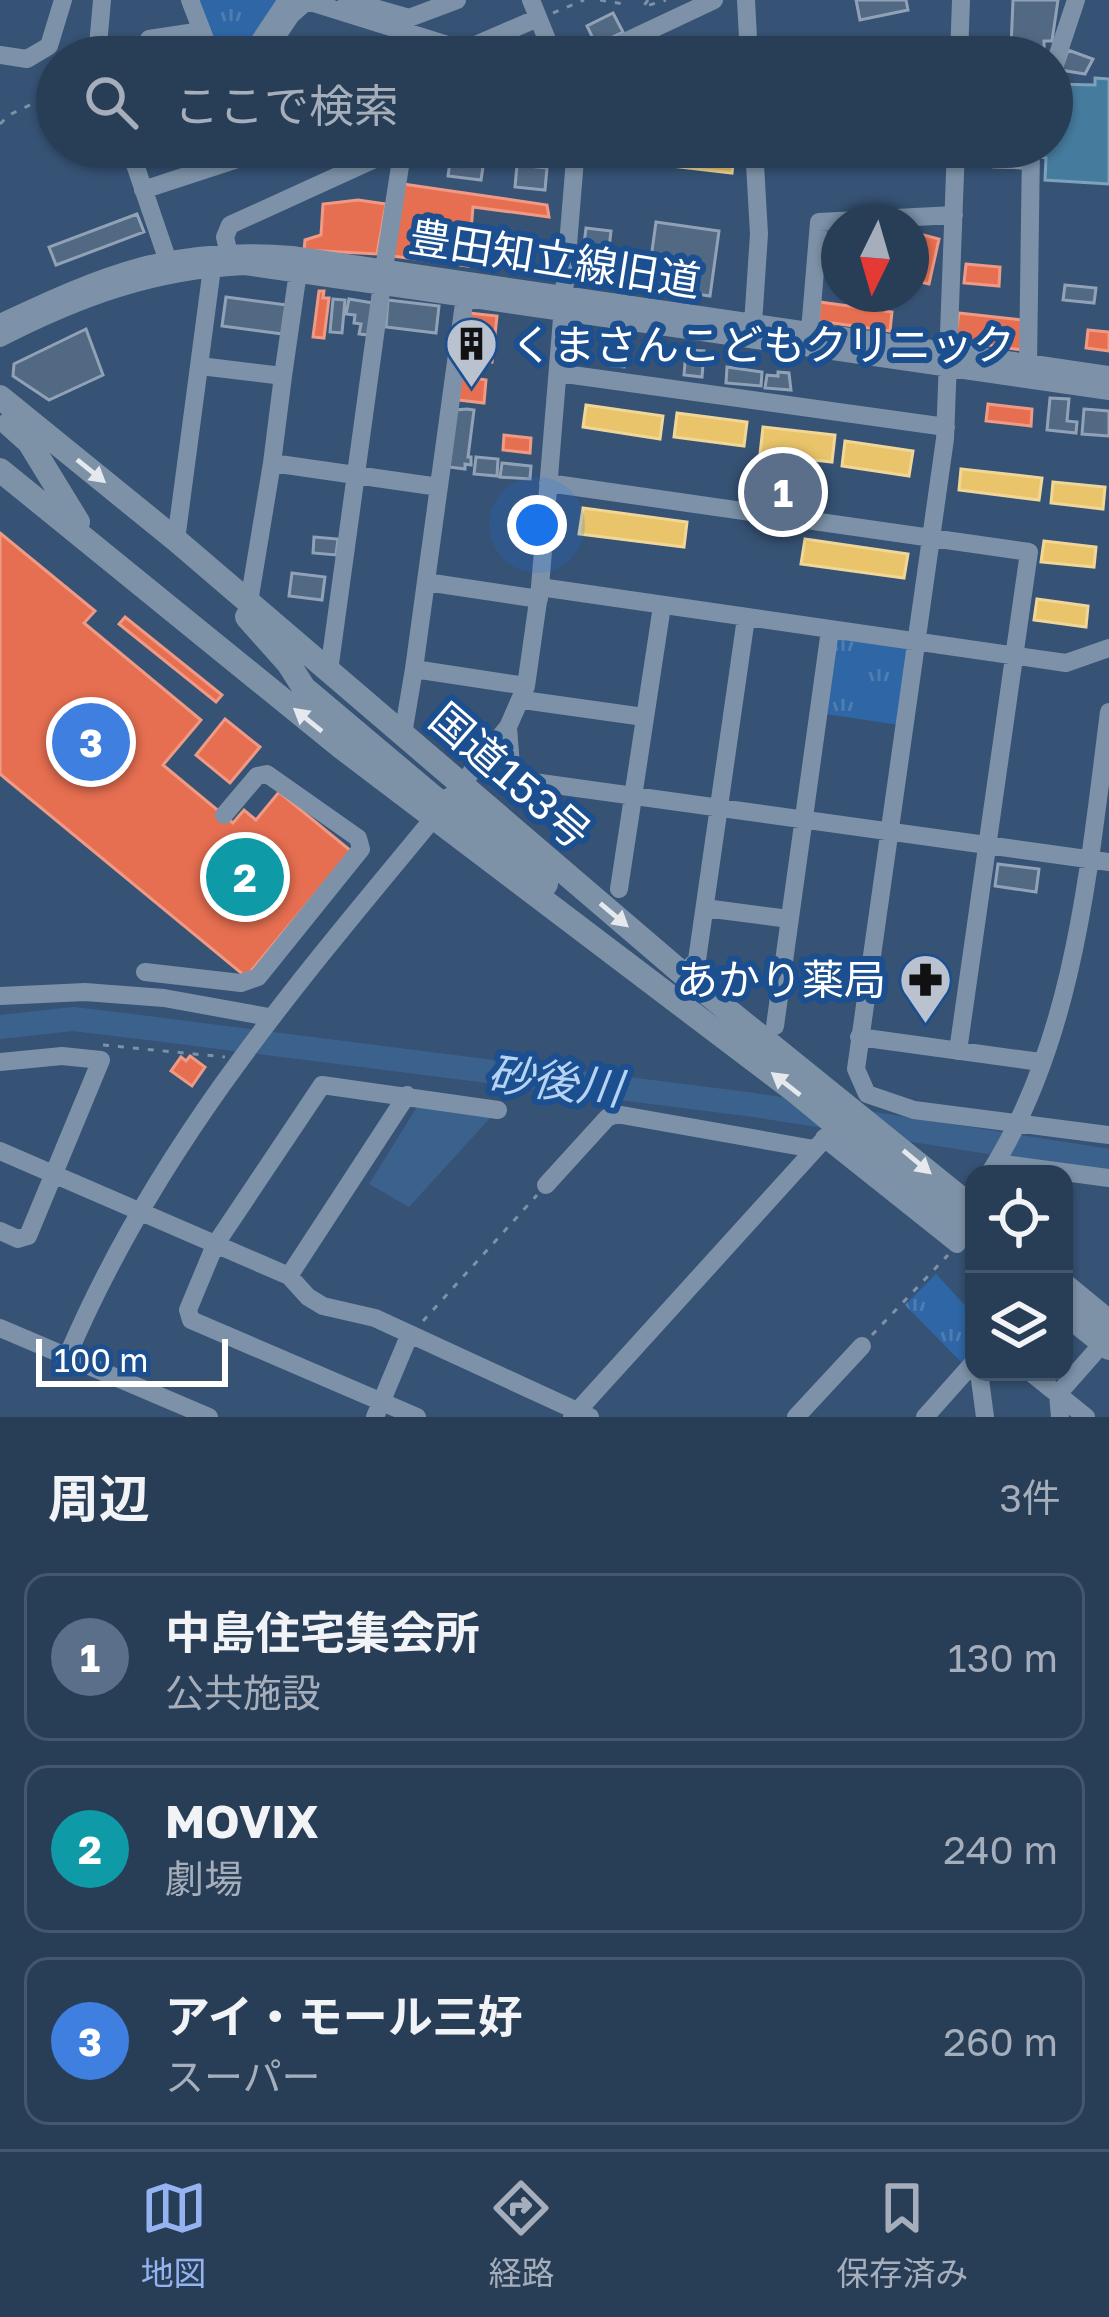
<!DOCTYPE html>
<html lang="ja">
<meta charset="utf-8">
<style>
:root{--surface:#283e57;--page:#30455d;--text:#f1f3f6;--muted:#a5aeba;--line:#44576d;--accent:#95b2f1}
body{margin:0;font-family:"Golos Text","Noto Sans JP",sans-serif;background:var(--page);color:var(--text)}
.controls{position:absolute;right:36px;bottom:36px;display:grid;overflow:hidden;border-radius:24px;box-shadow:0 3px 9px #0004}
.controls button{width:108px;height:108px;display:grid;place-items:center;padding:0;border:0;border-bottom:3px solid var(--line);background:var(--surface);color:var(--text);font:60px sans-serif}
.compass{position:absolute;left:821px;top:204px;width:108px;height:108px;border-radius:50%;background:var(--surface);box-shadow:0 3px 9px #0004;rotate:185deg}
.scale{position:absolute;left:36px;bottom:30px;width:192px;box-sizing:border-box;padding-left:12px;border:6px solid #fff;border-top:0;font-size:33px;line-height:42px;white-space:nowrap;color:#fff;-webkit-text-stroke:9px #1b4f8f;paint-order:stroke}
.you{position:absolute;left:537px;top:525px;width:42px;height:42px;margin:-30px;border:9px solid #fff;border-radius:50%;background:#1a73e8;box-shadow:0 0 0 18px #1a73e833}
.badge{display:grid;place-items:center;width:78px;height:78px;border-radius:50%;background:var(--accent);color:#fff;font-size:39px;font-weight:700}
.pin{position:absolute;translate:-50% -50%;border:6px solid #fff;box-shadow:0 3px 12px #0006}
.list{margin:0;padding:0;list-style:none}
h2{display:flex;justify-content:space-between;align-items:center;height:156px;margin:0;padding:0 48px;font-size:51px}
h2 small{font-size:39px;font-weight:400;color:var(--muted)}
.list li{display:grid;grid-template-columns:78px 1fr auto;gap:36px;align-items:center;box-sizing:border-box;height:168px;margin:0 24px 24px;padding:0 24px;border:3px solid var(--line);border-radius:24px}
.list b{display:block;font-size:45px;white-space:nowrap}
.list p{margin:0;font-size:39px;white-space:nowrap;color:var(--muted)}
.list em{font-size:39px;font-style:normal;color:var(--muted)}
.icon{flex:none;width:66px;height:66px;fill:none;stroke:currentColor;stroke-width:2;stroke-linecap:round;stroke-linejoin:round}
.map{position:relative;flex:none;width:1109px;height:1417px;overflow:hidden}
.search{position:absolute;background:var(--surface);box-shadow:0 3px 9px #0004;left:36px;right:36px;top:36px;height:132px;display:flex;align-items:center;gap:30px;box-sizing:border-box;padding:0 42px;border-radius:66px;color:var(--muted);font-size:45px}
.sheet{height:732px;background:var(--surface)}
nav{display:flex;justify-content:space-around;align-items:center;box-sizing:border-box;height:168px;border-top:3px solid var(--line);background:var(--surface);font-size:33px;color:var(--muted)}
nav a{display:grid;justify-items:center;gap:6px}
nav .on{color:var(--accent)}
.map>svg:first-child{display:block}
</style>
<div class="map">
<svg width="1109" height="1417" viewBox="0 0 1109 1417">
<defs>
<pattern id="park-tufts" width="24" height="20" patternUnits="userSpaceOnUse" patternTransform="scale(3)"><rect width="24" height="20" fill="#2f66a5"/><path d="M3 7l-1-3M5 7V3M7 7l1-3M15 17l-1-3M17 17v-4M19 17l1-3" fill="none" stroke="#4e7db2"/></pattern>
</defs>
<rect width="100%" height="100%" fill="#365274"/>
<!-- park -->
<path fill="url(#park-tufts)" d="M 195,0 L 279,0 L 243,57 L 217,57 Z
M 837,638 L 910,649 L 899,725 L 826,714 Z
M 936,1274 L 974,1315 L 974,1348 L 962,1363 L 905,1305 Z"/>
<!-- water -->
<path fill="#3b618d" d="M 417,1107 L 492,1116 L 409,1207 L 369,1184 Z"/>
<!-- homes -->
<path fill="#e9c46a" stroke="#f0d697" stroke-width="3" d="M 664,147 L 729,147 L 727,163 L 733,164 L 732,173 L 662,165 Z
M 586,405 L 663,416 L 660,439 L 583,427 Z
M 677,413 L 747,422 L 744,446 L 674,437 Z
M 763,427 L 835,435 L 832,462 L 760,454 Z
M 845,441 L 913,451 L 909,476 L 842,466 Z
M 961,469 L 1042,478 L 1039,500 L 959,490 Z
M 1053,482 L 1105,487 L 1103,509 L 1051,503 Z
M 583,508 L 687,522 L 684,547 L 579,534 Z
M 805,539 L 908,554 L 904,578 L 801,564 Z
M 1044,541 L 1096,547 L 1094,567 L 1041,562 Z
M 1037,599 L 1088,606 L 1086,627 L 1034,620 Z"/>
<!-- shops -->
<path fill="#e76f51" stroke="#ee9a85" stroke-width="3" d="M 403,184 L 547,205 L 549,217 L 473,207 L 468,266 L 392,256 Z
M 358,200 L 386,204 L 377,254 L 304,250 L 305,240 L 321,235 L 323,204 Z
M 916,233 L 939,239 L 929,284 L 911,280 Z
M 966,264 L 1000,267 L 999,286 L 964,283 Z
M 319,291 L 324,291 L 323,298 L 329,298 L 324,338 L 313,337 Z
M 820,302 L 892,312 L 890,331 L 818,321 Z
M 469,313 L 497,316 L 492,362 L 464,359 Z
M 959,313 L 1022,320 L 1022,350 L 955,340 Z
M 1088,330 L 1109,332 L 1109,351 L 1086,348 Z
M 462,370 L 474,372 L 474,378 L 486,380 L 484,403 L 458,400 Z
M 988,404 L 1032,409 L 1031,426 L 986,421 Z
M 504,435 L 531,438 L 530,453 L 503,450 Z
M 0,533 L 95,611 L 84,623 L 201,720 L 163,765 L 233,823 L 244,810 L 256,820 L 279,792 L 351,851 L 246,977 L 0,774 Z
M 125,617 L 222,695 L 216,702 L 119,624 Z
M 225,719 L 260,747 L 230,783 L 196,755 Z
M 190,1056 L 205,1067 L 192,1086 L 171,1071 L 181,1057 L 186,1061 Z"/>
<!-- public -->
<path fill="#457b9d" stroke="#7da3ba" stroke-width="3" d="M 1095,78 L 1109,79 L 1109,184 L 1045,180 L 1046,158 L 1041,157 L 1041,147 L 1052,147 L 1053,84 L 1095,85 Z
M 767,470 L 800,474 L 795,510 L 762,506 Z"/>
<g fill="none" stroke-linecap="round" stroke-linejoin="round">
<!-- river -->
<path stroke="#3b618d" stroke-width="24" d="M 0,1027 L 73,1019 L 140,1027 L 754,1105 L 1109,1161"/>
</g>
<!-- building -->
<path fill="#526984" stroke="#92a2b6" stroke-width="3" d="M 856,0 L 906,0 L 908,10 L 860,20 Z
M 1013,0 L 1058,0 L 1052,41 L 1044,41 L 1044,49 L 1011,47 Z
M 613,13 L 623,32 L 596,45 L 587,26 Z
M 965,48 L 1029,49 L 1029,57 L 965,57 Z
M 1068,50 L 1093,59 L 1085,74 L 1061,70 Z
M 452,147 L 486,147 L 481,180 L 448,176 Z
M 1014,153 L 1022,154 L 1023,168 L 994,167 L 995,155 Z
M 517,165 L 547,168 L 545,190 L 515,187 Z
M 137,214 L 144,232 L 56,265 L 49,247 Z
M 656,222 L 719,231 L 710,296 L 647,287 Z
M 586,228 L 611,231 L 606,274 L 581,270 Z
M 1065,285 L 1096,288 L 1094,303 L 1063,300 Z
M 226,297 L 287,305 L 283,334 L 222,326 Z
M 333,299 L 345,300 L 342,333 L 330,332 Z
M 349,299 L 373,303 L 368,335 L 359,334 L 361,324 L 354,323 L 355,315 L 346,314 Z
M 388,300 L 439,306 L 436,333 L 386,327 Z
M 86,329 L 103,375 L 49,400 L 13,376 L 14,364 Z
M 615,333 L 627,334 L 624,367 L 612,366 Z
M 686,350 L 704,351 L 702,377 L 684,375 Z
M 727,367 L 762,372 L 761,386 L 726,383 Z
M 778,372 L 789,373 L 791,390 L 765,388 L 767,375 L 778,376 Z
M 1050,398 L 1069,399 L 1067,421 L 1077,422 L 1076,433 L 1047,430 Z
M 467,409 L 474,410 L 468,457 L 471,457 L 471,465 L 465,464 L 465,469 L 449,467 L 456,410 Z
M 1084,409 L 1109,411 L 1109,436 L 1082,434 Z
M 476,457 L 498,459 L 497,476 L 474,474 Z
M 502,463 L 531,466 L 530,479 L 500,477 Z
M 314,537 L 338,539 L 336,555 L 313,553 Z
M 292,573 L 325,577 L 322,600 L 289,596 Z
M 998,864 L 1039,869 L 1036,892 L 995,886 Z"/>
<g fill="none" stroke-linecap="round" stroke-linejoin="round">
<!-- path -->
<path stroke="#7d92a8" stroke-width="3" stroke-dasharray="6 9" stroke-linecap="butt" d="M 600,0 L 623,4
M 648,0 L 643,7 L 666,0
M 553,13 L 584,0
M 0,124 L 9,115 L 57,92
M 103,1045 L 225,1057
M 423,1321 L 537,1195
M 872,1335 L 948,1255"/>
<!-- minor -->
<path stroke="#7d92a8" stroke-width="18" d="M 190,0 L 212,57
M 347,0 L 409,18 L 457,0
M 531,0 L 554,57
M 746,0 L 749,57
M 149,39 L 202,31
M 0,55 L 27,59 L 49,46 L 63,0
M 97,57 L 102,0
M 249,57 L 287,0
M 263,57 L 291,15 L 307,1 L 464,50 L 538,18
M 593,57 L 714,0
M 959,57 L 961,0
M 1052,72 L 1076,0
M 129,147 L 170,267
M 956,147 L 945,439 L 856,1069 L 867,1094 L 914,1110 L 1109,1135
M 143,190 L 265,150 L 293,147
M 228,250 L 225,237 L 230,225 L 401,147
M 384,269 L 403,147
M 465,296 L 414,669 L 526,686
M 0,323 C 107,273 171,245 292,255 L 1109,375
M 753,324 L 759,234 L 754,147
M 810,331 L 819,222 L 954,215
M 0,338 C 80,297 154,270 245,266 L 1109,391
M 1028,365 L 1031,147
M 200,366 L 283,376 L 272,463 L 439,487
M 558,373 L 946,427
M 283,376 L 298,272
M 548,483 L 1029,552 L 958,1051
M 176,540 L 212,268
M 426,582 L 539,599
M 540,587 L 1066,663 L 1109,648
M 249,602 L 272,463
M 329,671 L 382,284
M 523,700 L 644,717
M 508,727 L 512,779 L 1109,862
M 403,734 L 414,669
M 619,889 L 662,606
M 705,908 L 789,919
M 145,972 L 241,983 L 258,977 L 361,849 L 358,838 L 267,774 L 257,776 L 224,815
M 683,974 L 697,960 L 746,618
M 0,996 L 85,992 L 164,998 L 269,1017
M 775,1026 L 830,630
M 859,1037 L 1040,1062
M 0,1062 L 62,1056 L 101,1060 L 28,1236 L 18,1239 L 0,1231
M 824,1138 L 957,1244
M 0,1151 L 289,1276 L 308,1297 L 323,1306 L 375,1318 L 590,1417
M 996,1163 L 1109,1178
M 989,1174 C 1075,1039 1089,867 1109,712
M 546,1185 L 607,1118 L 616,1114 L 814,1149
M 289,1276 L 407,1095
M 0,1328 L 209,1417
M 67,1357 C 172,1110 343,933 508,727 L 526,686 L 540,587 L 576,147
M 979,1372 L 985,1417
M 1030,1372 L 1086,1417
M 375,1417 L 409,1336
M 417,1417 L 191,1320 L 188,1310 L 215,1245 L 322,1085 L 498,1110
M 572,1417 L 837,1125
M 796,1417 L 862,1346
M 925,1417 L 974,1362
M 1060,1417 L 1058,1394 L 1109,1336"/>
<!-- highway -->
<path stroke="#7e92a7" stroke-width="24" d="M 0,397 L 176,540 L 683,974 L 974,1209
M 9,424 L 29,442 L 78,522
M 0,470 L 341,747 L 796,1092 L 974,1239
M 247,617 L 288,663 L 304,688 L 437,800
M 449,800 L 546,884
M 1064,1285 L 1109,1322
M 1064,1312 L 1109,1348"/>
</g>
<!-- one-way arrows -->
<defs><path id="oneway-solid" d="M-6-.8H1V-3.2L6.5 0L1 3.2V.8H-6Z" transform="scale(3)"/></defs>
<g fill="#e5e9ed">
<use href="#oneway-solid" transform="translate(91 471) rotate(39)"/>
<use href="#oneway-solid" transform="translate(308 720) rotate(-141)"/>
<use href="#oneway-solid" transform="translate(614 915) rotate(40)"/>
<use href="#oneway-solid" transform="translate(786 1084) rotate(-142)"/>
<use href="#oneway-solid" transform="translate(917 1162) rotate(40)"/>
</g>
<!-- icons -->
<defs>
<symbol id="building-pin" viewBox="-11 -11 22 30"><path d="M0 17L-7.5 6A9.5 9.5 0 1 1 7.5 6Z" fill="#b9c2ce" stroke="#1b4f8f"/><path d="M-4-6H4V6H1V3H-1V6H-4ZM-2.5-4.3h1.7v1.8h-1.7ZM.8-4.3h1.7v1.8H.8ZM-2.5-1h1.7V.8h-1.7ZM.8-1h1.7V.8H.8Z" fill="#111"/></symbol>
<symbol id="pharmacy-pin" viewBox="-11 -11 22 30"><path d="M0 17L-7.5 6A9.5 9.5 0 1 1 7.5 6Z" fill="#b9c2ce" stroke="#1b4f8f"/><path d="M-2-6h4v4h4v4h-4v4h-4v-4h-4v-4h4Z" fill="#111"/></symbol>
</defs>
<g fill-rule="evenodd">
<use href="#building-pin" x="442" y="314" width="59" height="81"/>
<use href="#pharmacy-pin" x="896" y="950" width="59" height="81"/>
</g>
<g text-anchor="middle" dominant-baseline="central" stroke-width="12" stroke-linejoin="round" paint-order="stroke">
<!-- street labels -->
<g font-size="42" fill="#fff" stroke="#1b4f8f">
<text transform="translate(555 258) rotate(9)">豊田知立線旧道</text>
<text transform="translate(511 775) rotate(41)">国道153号</text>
</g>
<!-- poi labels -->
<g font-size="42" fill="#fff" stroke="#1b4f8f" text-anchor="start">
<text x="511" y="344">くまさんこどもクリニック</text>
<text x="886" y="979" text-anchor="end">あかり薬局</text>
</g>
<!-- water labels -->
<g font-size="45" font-style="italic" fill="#b5d3f5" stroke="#1b4f8f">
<text transform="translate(555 1080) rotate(7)">砂後川</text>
</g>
</g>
</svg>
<div class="controls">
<button><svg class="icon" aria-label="locate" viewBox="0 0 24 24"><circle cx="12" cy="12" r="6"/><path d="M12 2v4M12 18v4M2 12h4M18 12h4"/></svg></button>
<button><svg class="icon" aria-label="layers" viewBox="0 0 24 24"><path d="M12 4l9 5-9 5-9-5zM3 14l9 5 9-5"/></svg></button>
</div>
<svg class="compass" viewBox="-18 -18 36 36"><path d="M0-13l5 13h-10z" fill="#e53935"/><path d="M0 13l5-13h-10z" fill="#a5aeba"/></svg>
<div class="scale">100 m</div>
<div class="you"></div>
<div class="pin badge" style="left:783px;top:492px;background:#5c6f8a">1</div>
<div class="pin badge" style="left:245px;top:877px;background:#0f9aa8">2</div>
<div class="pin badge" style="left:91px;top:742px;background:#3f7fe0">3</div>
<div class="search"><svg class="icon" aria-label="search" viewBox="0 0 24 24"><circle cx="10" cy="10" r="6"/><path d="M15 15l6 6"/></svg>ここで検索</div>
</div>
<section class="sheet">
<h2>周辺<small>3件</small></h2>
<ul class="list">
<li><span class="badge" style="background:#5c6f8a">1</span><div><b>中島住宅集会所</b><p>公共施設</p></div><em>130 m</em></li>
<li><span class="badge" style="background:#0f9aa8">2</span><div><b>MOVIX</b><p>劇場</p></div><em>240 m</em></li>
<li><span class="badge" style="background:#3f7fe0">3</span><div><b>アイ・モール三好</b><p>スーパー</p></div><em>260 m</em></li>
</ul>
</section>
<nav>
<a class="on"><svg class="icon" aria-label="map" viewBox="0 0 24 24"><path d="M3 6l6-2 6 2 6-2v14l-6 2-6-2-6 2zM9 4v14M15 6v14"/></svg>地図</a>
<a><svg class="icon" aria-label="directions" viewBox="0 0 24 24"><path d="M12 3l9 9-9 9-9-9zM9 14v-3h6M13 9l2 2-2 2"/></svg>経路</a>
<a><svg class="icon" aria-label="saved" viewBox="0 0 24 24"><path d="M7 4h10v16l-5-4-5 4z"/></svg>保存済み</a>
</nav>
